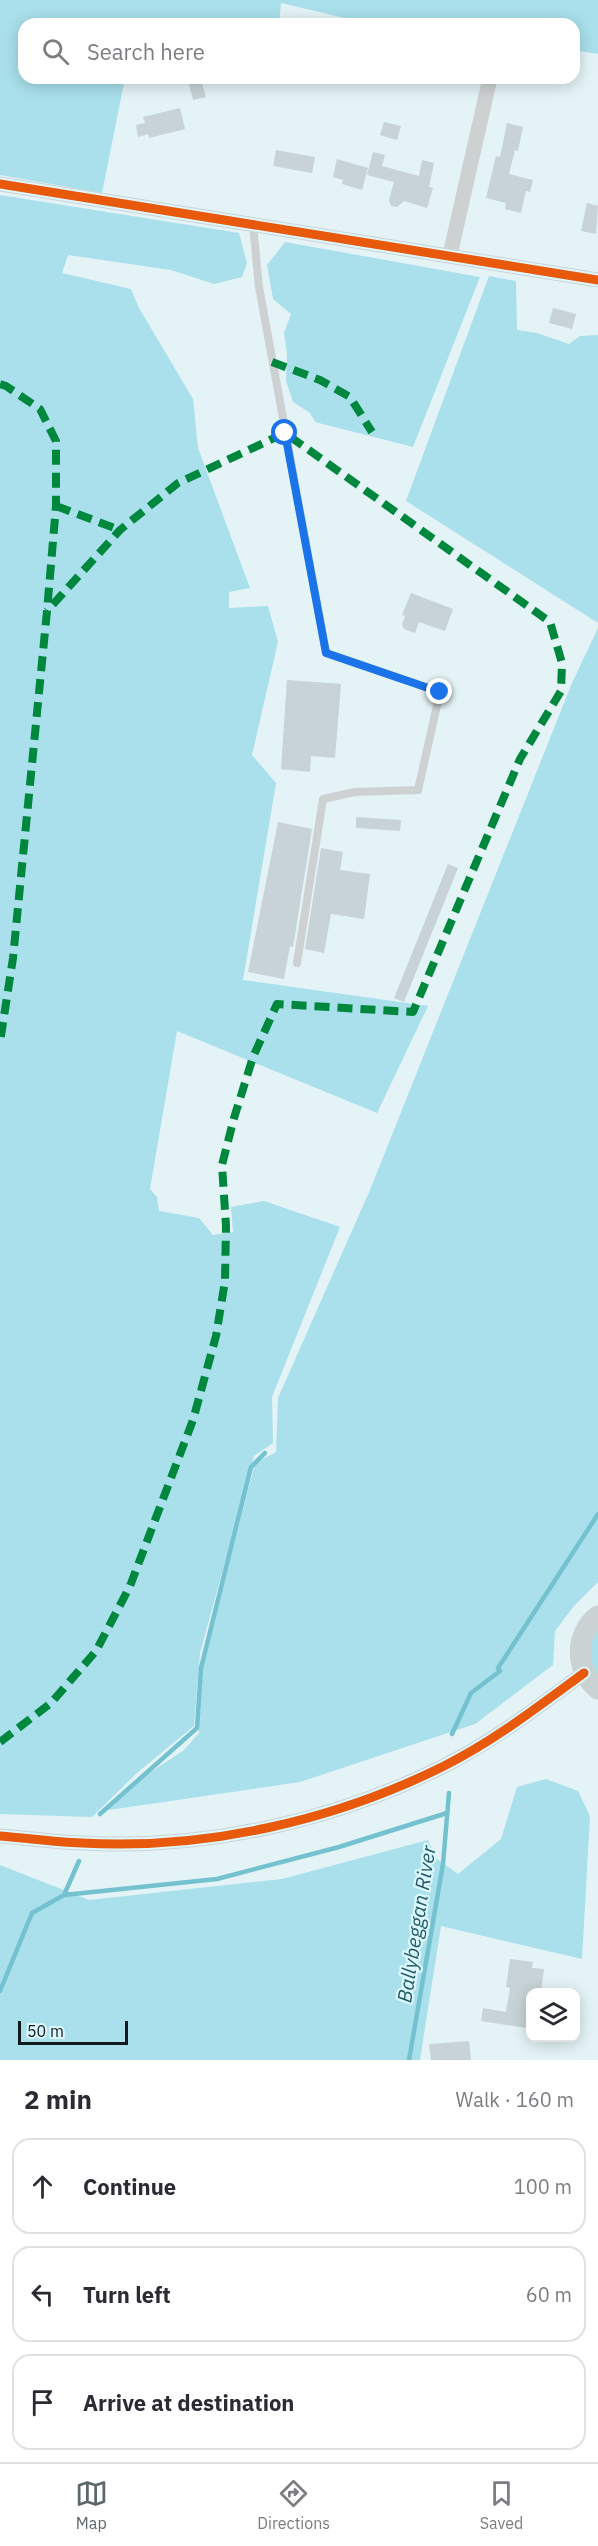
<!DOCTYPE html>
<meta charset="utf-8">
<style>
:root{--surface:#fff;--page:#f7f7f7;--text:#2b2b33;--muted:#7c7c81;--line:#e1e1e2;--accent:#5b6769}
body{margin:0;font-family:"IBM Plex Sans",sans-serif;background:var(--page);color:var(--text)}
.controls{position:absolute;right:18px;bottom:18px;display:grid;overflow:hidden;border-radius:12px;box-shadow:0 3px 15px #0003}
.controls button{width:54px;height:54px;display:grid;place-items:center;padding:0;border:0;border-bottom:2px solid var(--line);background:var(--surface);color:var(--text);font:30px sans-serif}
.scale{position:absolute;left:18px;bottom:15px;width:110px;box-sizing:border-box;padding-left:6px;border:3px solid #111b1d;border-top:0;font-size:16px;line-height:21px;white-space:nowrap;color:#111b1d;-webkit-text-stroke:4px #dcf8fe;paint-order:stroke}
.stop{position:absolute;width:18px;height:18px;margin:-14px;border:4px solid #1a73e8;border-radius:50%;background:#fff}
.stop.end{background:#1a73e8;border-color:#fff;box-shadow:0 2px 6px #0008}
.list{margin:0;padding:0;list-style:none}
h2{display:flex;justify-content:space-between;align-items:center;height:78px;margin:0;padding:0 24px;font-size:26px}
h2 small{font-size:20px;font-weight:400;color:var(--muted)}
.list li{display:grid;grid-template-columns:39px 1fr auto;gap:18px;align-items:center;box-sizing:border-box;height:96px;margin:0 12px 12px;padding:0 12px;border:2px solid var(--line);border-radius:18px}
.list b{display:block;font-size:22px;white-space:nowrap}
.list em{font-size:20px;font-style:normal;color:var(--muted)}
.icon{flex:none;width:33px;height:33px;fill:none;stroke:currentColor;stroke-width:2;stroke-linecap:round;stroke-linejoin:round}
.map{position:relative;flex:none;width:598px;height:2060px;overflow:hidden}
.search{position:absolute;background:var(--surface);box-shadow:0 3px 15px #0003;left:18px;right:18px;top:18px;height:66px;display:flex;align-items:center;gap:15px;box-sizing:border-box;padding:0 21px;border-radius:18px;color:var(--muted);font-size:22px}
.sheet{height:402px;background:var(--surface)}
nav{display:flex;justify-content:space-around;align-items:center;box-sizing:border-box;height:84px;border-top:2px solid var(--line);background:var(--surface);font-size:16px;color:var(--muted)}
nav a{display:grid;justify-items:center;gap:3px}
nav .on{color:var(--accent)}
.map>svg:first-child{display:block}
</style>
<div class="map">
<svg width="598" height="2060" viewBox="0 0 598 2060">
<rect width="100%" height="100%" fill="#e4f3f6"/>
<!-- green -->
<path fill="#a9e0ec" d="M 0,0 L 598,0 L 598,54 L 574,50 L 574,24 L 370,24 L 281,3 L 279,24 L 24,24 L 24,78 L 125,78 L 102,193 L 0,175 Z
M 0,195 L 239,233 L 247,263 L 242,277 L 214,284 L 171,270 L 68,255 L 62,273 L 131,289 L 139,308 L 193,399 L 198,448 L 250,588 L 229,592 L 229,608 L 268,606 L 278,642 L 252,755 L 276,783 L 243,980 L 428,1006 L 377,1113 L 177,1031 L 150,1189 L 157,1197 L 159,1211 L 199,1218 L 213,1235 L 233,1232 L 231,1207 L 264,1201 L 340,1227 L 272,1397 L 273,1443 L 254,1456 L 200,1653 L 194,1726 L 138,1772 L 92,1817 L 0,1814 Z
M 285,242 L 480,277 L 413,447 L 315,422 L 310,413 L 293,402 L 286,381 L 287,353 L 284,333 L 291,314 L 273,299 L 267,265 Z
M 489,276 L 516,281 L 517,330 L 537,333 L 569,344 L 580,336 L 598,335 L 598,623 L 406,501 Z
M 598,628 L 598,1582 L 574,1606 L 555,1631 L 553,1665 L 475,1724 L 300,1782 L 102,1811 L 139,1780 L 184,1750 L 199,1733 L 200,1676 L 255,1463 L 276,1452 L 278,1398 L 370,1190 L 572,683 Z
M 598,1629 L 598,1676 C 586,1662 585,1643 598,1629 Z
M 546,1779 L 578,1791 L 590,1816 L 582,1959 L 441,1926 L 420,2060 L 0,2060 L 0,1865 L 89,1900 L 282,1879 L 428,1840 L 437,1859 L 458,1874 L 501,1839 L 517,1787 Z"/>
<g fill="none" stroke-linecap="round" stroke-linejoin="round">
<!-- stream -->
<path stroke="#74c1cf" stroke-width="4.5" d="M 452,1734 L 471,1693 L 500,1671 L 498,1668 L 598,1514
M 100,1814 L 197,1728 L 201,1668 L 251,1467 L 265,1453
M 64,1895 L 217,1879 L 339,1847 L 447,1813
M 0,1991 L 32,1913 L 64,1895 L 79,1861
M 409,2060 L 443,1864 L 449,1793"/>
</g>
<!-- building -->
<path fill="#c7d3d6" d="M 201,80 L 206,97 L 193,100 L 189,84 Z
M 180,108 L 185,129 L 149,138 L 148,134 L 138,137 L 136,125 L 145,123 L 143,117 Z
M 384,122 L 401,126 L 397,140 L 380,135 Z
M 507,123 L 523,127 L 518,151 L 515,150 L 509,174 L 533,180 L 530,192 L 526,191 L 521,213 L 505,209 L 506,203 L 486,198 L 496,156 L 500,157 Z
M 276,150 L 315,157 L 312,173 L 273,166 Z
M 373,152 L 385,155 L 382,166 L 419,176 L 422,160 L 434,163 L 429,187 L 433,188 L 427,208 L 404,201 L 397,207 L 391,206 L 389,200 L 394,182 L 367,175 Z
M 337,159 L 368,168 L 362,190 L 342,184 L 343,180 L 333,177 Z
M 587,203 L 598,206 L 596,234 L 581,231 Z
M 553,308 L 576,314 L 572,329 L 549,323 Z
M 411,593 L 453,609 L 445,631 L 419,622 L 415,633 L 404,629 L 402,624 L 405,616 L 402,615 Z
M 287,680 L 341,684 L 335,758 L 311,756 L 310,772 L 281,769 Z
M 356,817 L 401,820 L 400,831 L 356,828 Z
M 278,822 L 312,829 L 293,947 L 290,946 L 284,979 L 248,972 Z
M 321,848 L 343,852 L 340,870 L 370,874 L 364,919 L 331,914 L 324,953 L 305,949 Z
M 448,864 L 458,868 L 404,1002 L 394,998 Z
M 510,1959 L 533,1962 L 532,1968 L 544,1969 L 541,1992 L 531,1992 L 527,2028 L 481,2021 L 483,2008 L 506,2012 L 510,1988 L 506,1987 Z
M 469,2041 L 471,2060 L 431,2060 L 429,2044 Z"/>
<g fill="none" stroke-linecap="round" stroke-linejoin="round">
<!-- lane -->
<path stroke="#ced1d2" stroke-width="8" d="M 253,225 L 259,287 L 326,653 L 448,695
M 297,963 L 323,799 L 355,792 L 418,790 L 440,692"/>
<!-- street -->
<path stroke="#ced1d2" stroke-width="15" d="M 0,184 L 598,280
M 450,255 L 490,78
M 0,1836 C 27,1838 54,1842 82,1843 C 205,1850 334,1821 444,1766 C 494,1741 539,1706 584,1673"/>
<!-- secondary -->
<path stroke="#cad2d3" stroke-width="21" d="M 598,1616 C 574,1634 575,1671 598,1689"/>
<!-- quiet -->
<path stroke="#00873e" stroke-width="8" stroke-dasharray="15 8" stroke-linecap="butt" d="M 272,362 L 320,380 L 350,397 L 372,432
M 0,384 L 6,386 L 40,409 L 56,441 L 56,506 L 47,611 L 13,958 L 0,1042
M 56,506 L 120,530
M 0,1742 L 51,1703 L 96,1651 L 130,1586 L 193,1420 L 216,1336 L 225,1281 L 226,1226 L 222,1165 L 234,1118 L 253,1057 L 277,1004 L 413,1012 L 520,759 L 561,691 L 562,663 L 550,622 L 285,433 L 178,483 L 120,530 L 47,611"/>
<defs>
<path id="cycleway" d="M 0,184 L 598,280
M 0,1836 C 27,1838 54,1842 82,1843 C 205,1850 334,1821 444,1766 C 494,1741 539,1706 584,1673"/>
</defs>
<!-- cycleway casing -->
<use href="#cycleway" stroke="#dcf8fe" stroke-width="13"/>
<!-- cycleway -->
<use href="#cycleway" stroke="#e8590c" stroke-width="9"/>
</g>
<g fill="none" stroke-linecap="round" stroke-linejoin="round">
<!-- route -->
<path stroke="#1a73e8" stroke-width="8" d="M 285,433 L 326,653 L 440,692"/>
</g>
<g text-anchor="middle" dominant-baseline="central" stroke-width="4.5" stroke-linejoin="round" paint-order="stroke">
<!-- water labels -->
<g font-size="20" font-style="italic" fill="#215a65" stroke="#dcf8fe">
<text transform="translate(416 1924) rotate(-81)">Ballybeggan River</text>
</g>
</g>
</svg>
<div class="controls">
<button><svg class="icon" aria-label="layers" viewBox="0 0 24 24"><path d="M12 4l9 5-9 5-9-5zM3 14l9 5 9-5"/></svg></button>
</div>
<div class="scale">50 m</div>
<div class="stop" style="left:285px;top:433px"></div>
<div class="stop end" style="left:440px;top:692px"></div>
<div class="search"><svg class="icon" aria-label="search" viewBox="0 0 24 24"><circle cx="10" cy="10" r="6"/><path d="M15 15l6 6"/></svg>Search here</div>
</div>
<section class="sheet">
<h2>2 min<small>Walk · 160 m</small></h2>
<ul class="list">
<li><svg class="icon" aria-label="ahead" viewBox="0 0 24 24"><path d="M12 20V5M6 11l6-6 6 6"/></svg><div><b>Continue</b></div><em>100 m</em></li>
<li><svg class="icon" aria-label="left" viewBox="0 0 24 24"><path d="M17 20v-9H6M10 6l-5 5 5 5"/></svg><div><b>Turn left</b></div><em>60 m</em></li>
<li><svg class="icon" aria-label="arrive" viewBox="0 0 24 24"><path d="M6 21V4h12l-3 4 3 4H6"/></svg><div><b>Arrive at destination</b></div></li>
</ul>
</section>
<nav>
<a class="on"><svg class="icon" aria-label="map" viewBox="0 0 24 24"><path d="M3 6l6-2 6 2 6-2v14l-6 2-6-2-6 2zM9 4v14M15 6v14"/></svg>Map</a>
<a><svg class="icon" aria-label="directions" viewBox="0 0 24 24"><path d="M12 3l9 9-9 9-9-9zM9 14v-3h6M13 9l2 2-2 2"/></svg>Directions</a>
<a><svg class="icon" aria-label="saved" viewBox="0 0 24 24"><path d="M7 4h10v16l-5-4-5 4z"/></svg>Saved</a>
</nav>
